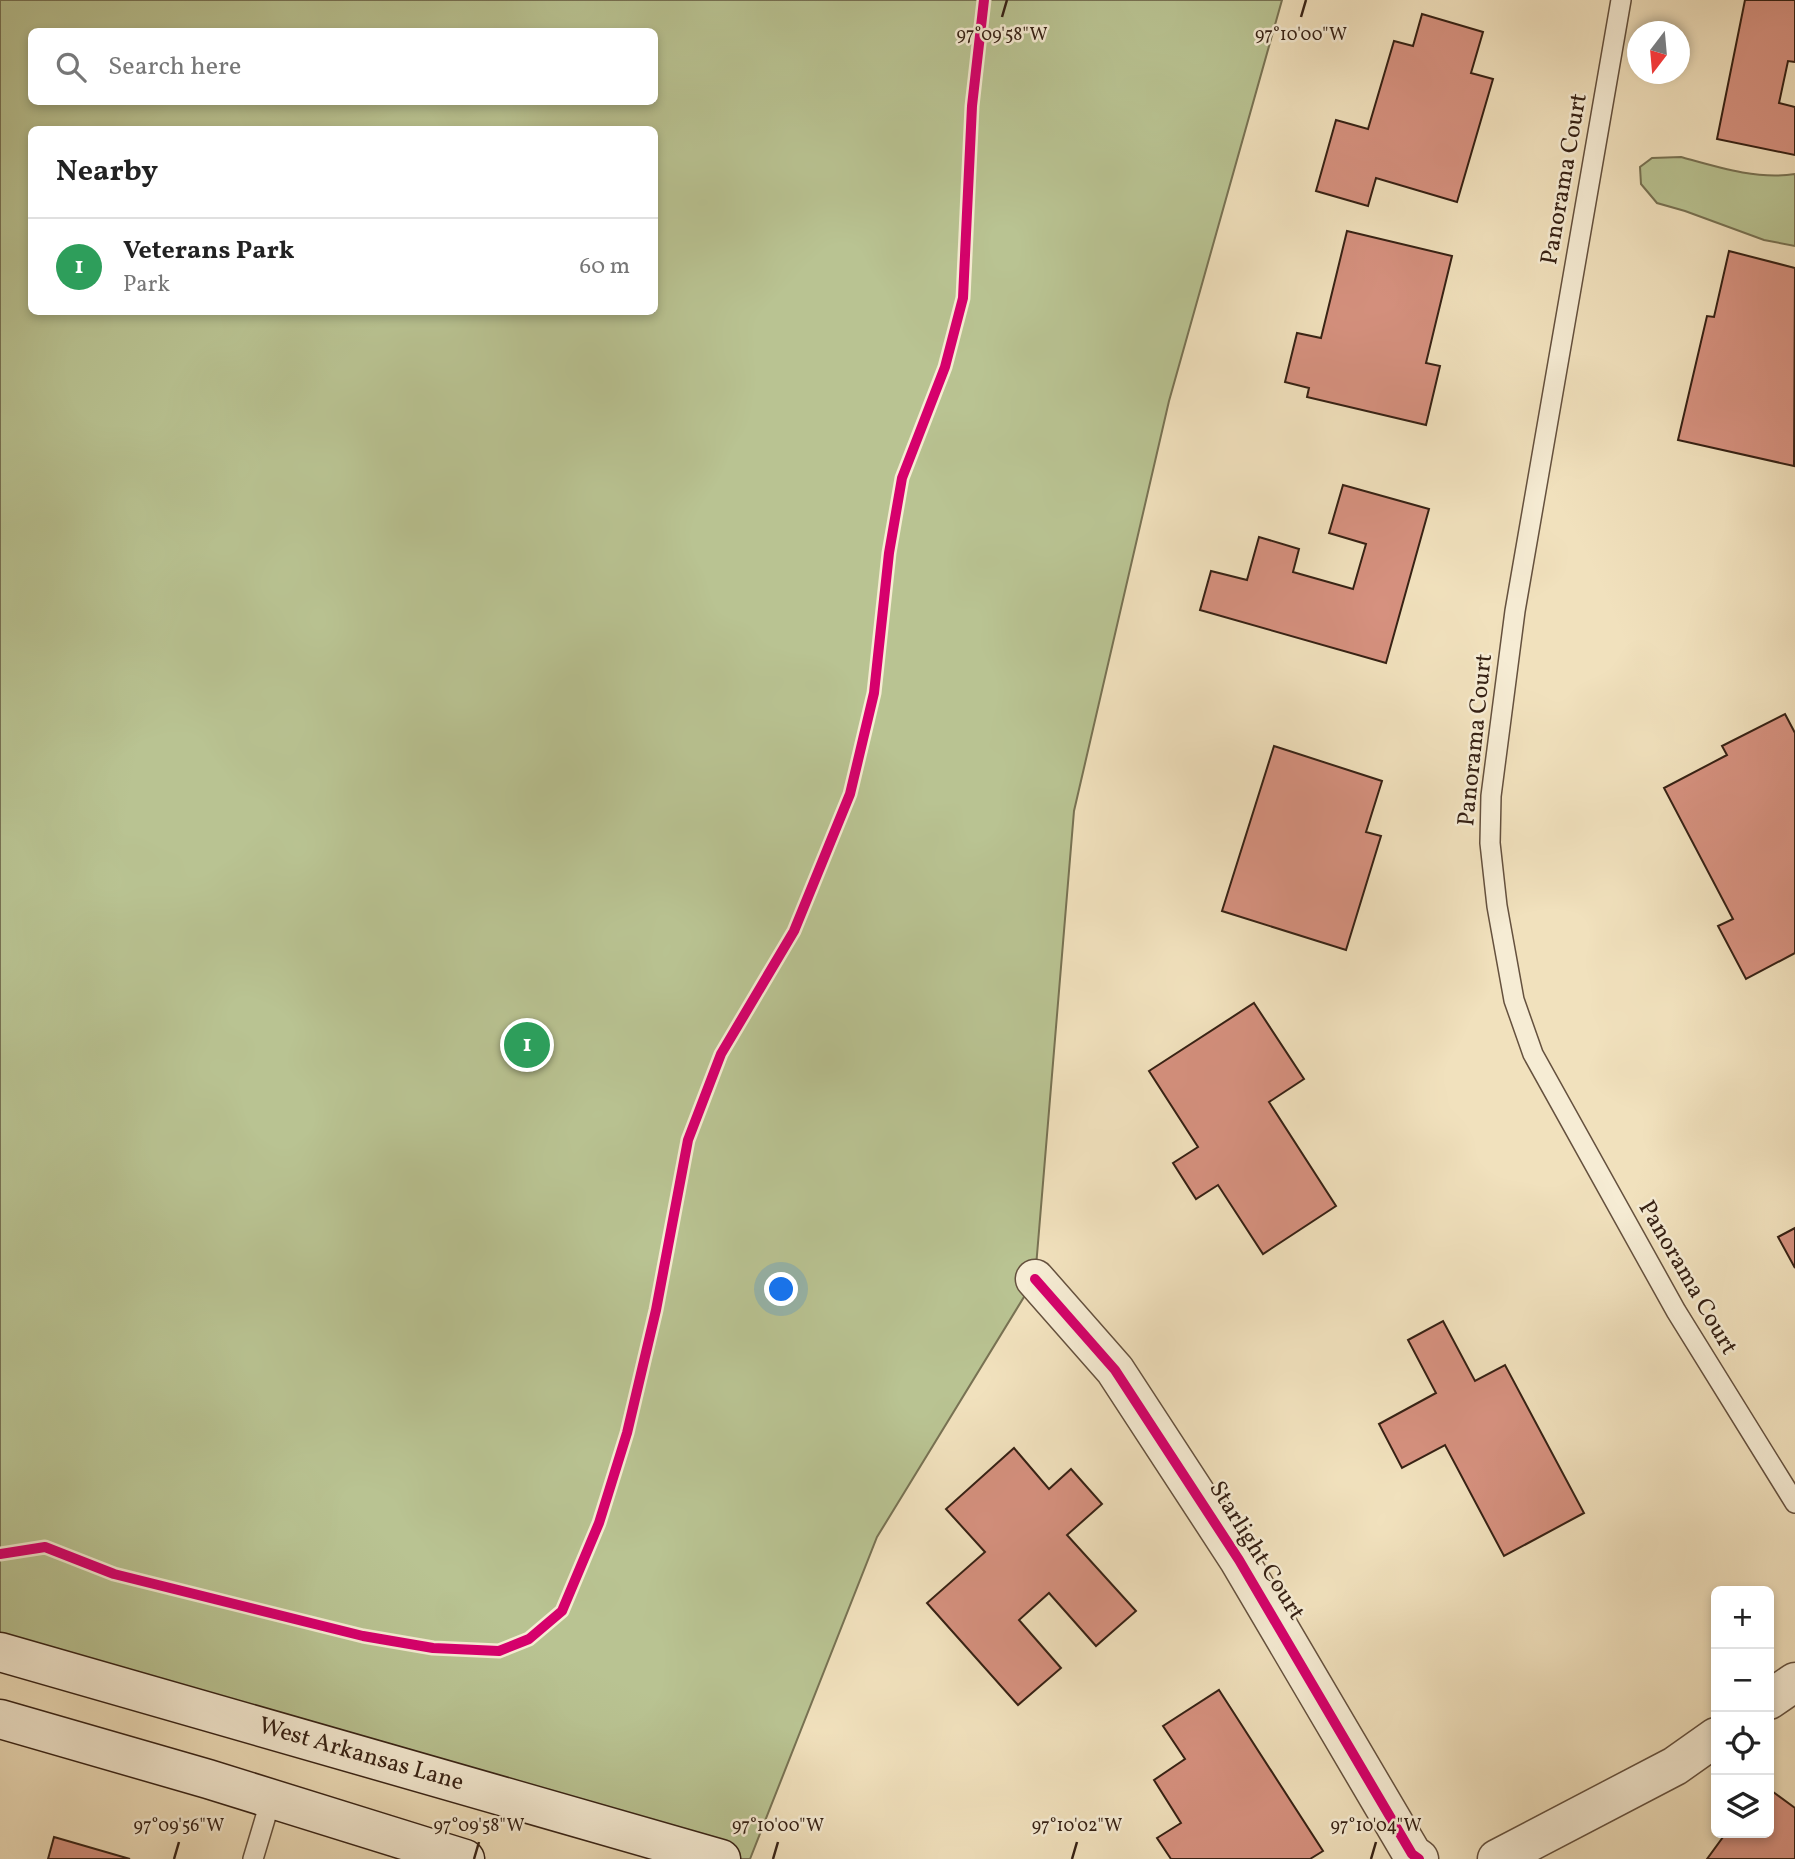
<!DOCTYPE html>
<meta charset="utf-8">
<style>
:root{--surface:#fff;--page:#f2f2f2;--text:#222;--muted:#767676;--line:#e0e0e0;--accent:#db2777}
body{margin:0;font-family:Vollkorn,serif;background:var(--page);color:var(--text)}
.controls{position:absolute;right:21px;bottom:21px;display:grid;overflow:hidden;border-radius:10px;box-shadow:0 4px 10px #0003}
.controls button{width:63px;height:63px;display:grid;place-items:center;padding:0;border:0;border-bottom:2px solid var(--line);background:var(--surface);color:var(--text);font:35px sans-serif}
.compass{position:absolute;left:1627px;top:21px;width:63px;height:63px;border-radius:50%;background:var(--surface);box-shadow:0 4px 10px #0003;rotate:196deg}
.you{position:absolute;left:782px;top:1290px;width:24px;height:24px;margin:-18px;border:5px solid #fff;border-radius:50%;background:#1a73e8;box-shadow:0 0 0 10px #1a73e833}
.badge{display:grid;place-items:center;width:46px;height:46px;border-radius:50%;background:var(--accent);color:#fff;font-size:23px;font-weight:700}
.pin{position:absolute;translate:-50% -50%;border:4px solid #fff;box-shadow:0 2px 7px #0006}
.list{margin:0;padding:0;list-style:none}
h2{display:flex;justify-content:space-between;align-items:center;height:91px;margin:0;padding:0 28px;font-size:30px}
h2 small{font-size:23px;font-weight:400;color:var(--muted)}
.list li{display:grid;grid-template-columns:46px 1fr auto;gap:21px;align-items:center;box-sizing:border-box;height:98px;padding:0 28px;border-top:2px solid var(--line)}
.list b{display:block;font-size:26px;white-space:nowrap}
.list p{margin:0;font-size:23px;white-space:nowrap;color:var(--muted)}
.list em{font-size:23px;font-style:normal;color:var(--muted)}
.icon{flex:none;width:38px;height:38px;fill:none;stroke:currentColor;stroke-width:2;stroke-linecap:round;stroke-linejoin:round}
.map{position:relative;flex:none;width:1795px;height:1859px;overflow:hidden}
.search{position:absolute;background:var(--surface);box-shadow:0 4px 10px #0003;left:28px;top:28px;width:630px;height:77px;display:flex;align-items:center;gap:18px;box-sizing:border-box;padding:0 24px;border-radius:10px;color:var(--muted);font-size:26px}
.panel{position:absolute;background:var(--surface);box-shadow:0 4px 10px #0003;left:28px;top:126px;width:630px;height:189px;border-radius:10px}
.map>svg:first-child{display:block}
</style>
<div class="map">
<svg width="1795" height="1859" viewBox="0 0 1795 1859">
<rect width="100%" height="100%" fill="#f1e1bd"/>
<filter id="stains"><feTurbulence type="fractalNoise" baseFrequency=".00286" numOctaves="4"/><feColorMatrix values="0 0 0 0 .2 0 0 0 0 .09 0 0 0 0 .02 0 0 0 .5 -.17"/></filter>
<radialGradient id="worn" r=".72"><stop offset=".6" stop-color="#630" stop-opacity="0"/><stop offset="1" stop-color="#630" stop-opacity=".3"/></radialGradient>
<!-- green -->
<path fill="#b9c392" stroke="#787253" stroke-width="2" fill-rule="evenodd" d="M 0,0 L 1282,0 L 1169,401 L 1074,811 L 1035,1279 L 877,1537 L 750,1859 L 724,1859 L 0,1646 ZM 32,32 L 654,32 L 654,102 L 32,102 ZM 32,130 L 654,130 L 654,312 L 32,312 Z
M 1681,157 C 1717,167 1757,180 1795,174 L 1795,246 L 1764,240 L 1685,211 L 1657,203 L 1641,184 L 1640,167 L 1652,158 Z"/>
<!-- building -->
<path fill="#d6917f" stroke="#362114" stroke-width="2" d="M 1745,0 L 1795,0 L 1795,62 L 1788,61 L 1779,103 L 1795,107 L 1795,155 L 1717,139 Z
M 1422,14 L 1483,32 L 1471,73 L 1493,79 L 1457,202 L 1376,178 L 1368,206 L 1316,191 L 1336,120 L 1368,129 L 1394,41 L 1413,46 Z
M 1347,231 L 1452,256 L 1426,363 L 1440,366 L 1426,425 L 1307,397 L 1309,388 L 1285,382 L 1297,333 L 1321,338 Z
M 1729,251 L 1795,268 L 1794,466 L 1678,440 L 1707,316 L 1714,317 Z
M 1343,485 L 1429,509 L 1386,663 L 1200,610 L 1211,571 L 1247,580 L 1259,537 L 1299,549 L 1293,572 L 1353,589 L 1366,544 L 1329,533 Z
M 1785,714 L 1795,733 L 1795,953 L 1746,979 L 1718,926 L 1733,919 L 1664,788 L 1727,755 L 1722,746 Z
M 1274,746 L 1382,781 L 1366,832 L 1381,836 L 1346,950 L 1222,911 Z
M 1254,1003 L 1304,1079 L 1269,1102 L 1336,1206 L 1263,1254 L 1218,1185 L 1196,1199 L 1173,1163 L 1198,1147 L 1149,1071 Z
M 1795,1228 L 1795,1268 L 1778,1237 Z
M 1443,1321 L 1475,1381 L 1505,1365 L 1584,1513 L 1504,1556 L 1445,1445 L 1402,1468 L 1379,1424 L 1436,1393 L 1408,1340 Z
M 1014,1448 L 1049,1489 L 1071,1469 L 1102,1504 L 1067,1535 L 1136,1611 L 1096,1646 L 1049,1593 L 1019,1620 L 1061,1668 L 1018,1705 L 927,1603 L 985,1552 L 946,1509 Z
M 1219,1690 L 1323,1851 L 1310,1859 L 1171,1859 L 1157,1838 L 1181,1823 L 1154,1780 L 1185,1759 L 1163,1726 Z
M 1769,1789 L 1795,1808 L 1795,1859 L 1707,1859 L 1726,1833 L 1769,1833 Z
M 54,1837 L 130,1859 L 48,1859 Z"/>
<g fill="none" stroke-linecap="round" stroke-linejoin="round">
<defs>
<path id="service" d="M 1621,0 L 1515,611 L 1491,796 L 1490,843 L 1497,906 L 1514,1000 L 1533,1054 L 1676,1311 L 1795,1503
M 253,1859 L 271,1799"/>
<path id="minor" d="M 1035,1279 L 1115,1370 L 1239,1560 L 1412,1854 L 1419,1859
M 1769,1700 L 1795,1682
M 1497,1859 L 1675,1766 L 1716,1737"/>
<path id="secondary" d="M 0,1652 L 721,1859
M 0,1719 L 208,1779 L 465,1859"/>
</defs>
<!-- service casing -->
<use href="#service" stroke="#65513e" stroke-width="22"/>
<!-- minor casing -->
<use href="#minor" stroke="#65513e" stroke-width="41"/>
<!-- secondary casing -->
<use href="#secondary" stroke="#362114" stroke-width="41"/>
<!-- service -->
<use href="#service" stroke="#f6ecd4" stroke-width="19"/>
<!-- minor -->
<use href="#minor" stroke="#f6ecd4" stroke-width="38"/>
<!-- secondary -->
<use href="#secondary" stroke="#f6ecd4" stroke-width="38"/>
<defs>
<path id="cycleway" d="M 1035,1279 L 1115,1370 L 1239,1560 L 1412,1854 L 1419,1859
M 0,1554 L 45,1547 L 114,1574 L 363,1636 L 433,1648 L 499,1651 L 529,1639 L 562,1611 L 599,1523 L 627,1433 L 656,1310 L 688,1140 L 721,1054 L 794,931 L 850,794 L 874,693 L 889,553 L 902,478 L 945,367 L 963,298 L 972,106 L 984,0"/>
</defs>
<!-- cycleway casing -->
<use href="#cycleway" stroke="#f6ecd4" stroke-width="15"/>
<!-- cycleway -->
<use href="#cycleway" stroke="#d6006c" stroke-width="10"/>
</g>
<!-- ticks -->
<path fill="none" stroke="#362114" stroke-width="2.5" d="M 1002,17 L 1007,0M 1301,17 L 1306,0M 174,1859 L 179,1842M 474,1859 L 479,1842M 773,1859 L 778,1842M 1072,1859 L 1077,1842M 1371,1859 L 1376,1842"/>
<g text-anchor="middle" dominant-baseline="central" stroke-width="5" stroke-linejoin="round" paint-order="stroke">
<!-- street labels -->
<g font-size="24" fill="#362114" stroke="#f6ecd4">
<text transform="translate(1565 179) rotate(-80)">Panorama Court</text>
<text transform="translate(1476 740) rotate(-84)">Panorama Court</text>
<text transform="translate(1687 1278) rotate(60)">Panorama Court</text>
<text transform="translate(1256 1551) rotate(58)">Starlight Court</text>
<text transform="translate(361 1755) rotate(16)">West Arkansas Lane</text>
</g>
</g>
<g font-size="18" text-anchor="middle" fill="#362114" stroke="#f6ecd4" stroke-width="5" stroke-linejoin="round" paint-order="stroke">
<text x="1002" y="40">97°09'58"W</text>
<text x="1301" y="40">97°10'00"W</text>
<text x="179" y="1831">97°09'56"W</text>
<text x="479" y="1831">97°09'58"W</text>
<text x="778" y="1831">97°10'00"W</text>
<text x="1077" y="1831">97°10'02"W</text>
<text x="1376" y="1831">97°10'04"W</text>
</g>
<rect width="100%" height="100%" filter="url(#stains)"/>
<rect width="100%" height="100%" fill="url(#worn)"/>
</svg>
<div class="controls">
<button>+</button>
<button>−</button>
<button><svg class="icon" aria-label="locate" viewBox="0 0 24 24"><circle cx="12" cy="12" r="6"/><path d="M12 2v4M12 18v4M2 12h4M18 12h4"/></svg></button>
<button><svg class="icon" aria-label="layers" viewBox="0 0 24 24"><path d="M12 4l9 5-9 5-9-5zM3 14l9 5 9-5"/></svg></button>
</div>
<svg class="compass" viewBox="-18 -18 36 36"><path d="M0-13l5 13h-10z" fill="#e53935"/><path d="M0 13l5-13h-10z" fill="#767676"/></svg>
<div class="you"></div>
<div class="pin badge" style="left:527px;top:1045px;background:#2e9e5b">1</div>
<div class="search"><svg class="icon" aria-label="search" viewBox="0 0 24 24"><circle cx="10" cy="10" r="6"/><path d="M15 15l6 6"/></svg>Search here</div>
<section class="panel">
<h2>Nearby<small></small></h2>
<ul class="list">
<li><span class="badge" style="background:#2e9e5b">1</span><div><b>Veterans Park</b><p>Park</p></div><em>60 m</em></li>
</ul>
</section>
</div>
